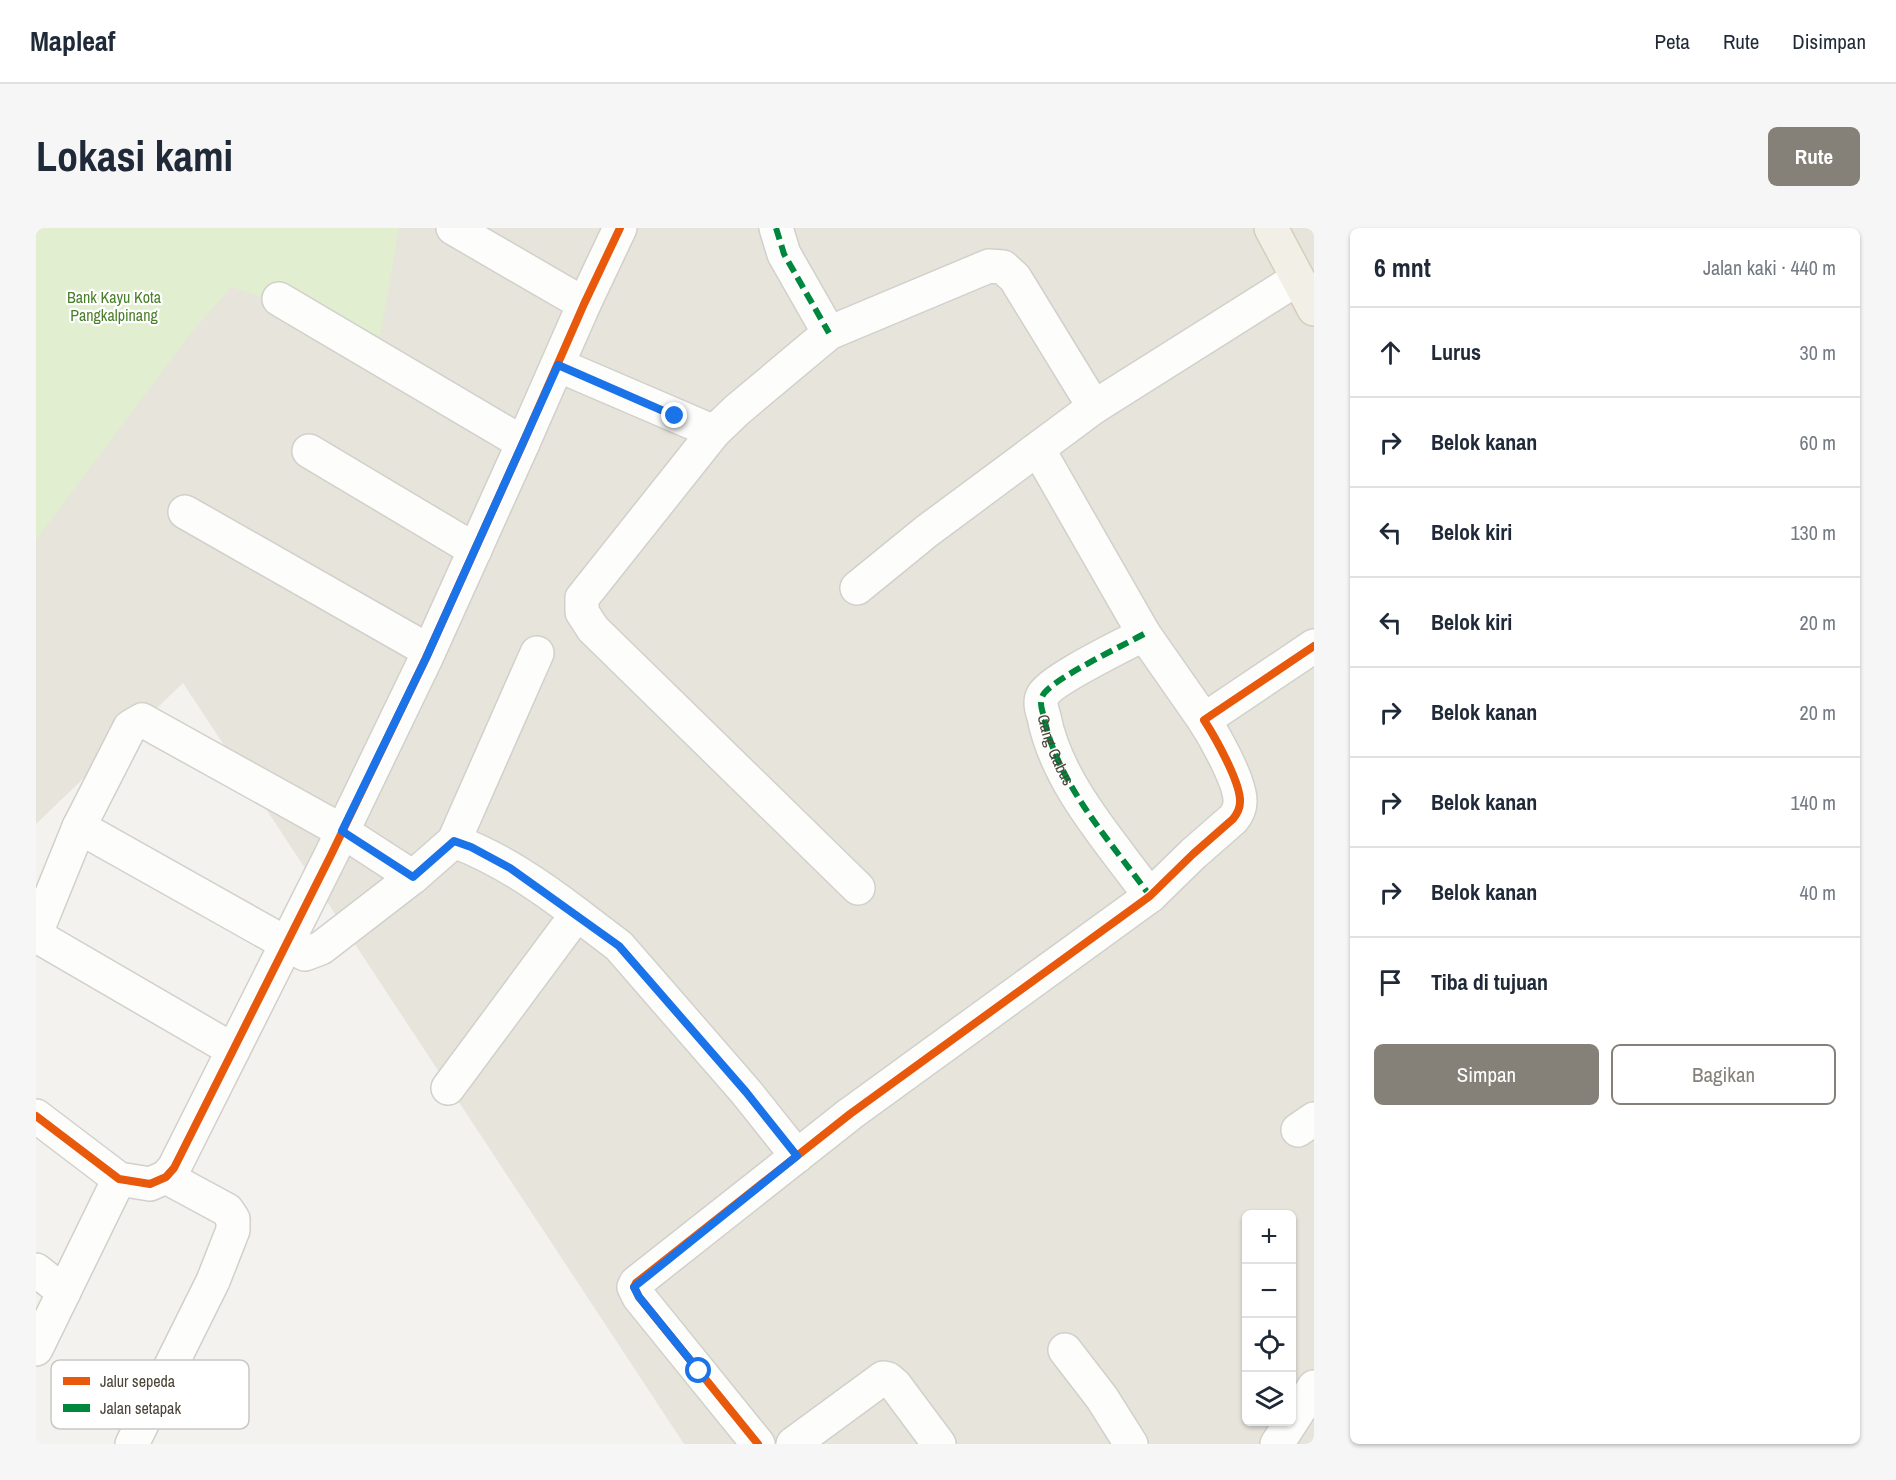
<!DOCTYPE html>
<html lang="id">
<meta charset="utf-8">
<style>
:root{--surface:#fff;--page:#f6f6f7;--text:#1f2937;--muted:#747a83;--line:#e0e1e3;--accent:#868178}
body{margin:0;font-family:"Archivo Narrow",sans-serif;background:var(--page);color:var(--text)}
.controls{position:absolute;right:18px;bottom:18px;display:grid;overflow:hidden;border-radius:9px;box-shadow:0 2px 4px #0004}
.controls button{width:54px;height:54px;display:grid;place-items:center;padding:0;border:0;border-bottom:2px solid var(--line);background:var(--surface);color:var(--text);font:30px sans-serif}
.stop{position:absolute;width:18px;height:18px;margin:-14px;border:4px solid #1a73e8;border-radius:50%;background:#fff}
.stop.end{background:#1a73e8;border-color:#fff;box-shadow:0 2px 6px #0008}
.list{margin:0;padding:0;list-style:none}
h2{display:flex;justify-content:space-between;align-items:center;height:78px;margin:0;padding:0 24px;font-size:26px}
h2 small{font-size:20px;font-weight:400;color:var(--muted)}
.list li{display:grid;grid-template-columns:39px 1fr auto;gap:18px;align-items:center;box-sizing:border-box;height:90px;padding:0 24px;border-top:2px solid var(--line)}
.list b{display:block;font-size:22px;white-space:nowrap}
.list em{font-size:20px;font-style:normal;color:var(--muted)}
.actions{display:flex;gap:12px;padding:18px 24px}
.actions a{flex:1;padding:14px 0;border:2px solid var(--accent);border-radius:9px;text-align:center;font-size:21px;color:var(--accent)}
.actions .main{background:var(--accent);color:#fff}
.icon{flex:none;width:33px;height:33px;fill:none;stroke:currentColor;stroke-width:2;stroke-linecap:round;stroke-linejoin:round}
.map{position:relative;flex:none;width:1278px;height:1216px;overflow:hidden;border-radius:9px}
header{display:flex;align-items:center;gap:36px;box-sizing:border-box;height:84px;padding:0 30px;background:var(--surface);border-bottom:2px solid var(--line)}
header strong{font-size:28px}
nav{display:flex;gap:33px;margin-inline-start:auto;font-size:21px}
.intro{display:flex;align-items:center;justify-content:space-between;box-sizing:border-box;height:144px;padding:0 36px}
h1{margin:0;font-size:42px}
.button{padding:15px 27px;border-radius:9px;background:var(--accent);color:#fff;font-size:21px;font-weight:700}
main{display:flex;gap:36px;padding:0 36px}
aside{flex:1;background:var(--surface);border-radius:9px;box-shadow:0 2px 4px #0004}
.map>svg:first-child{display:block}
</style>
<header>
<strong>Mapleaf</strong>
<nav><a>Peta</a><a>Rute</a><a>Disimpan</a></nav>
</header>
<div class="intro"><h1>Lokasi kami</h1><a class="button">Rute</a></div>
<main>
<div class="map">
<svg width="1278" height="1216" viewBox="0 0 1278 1216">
<rect width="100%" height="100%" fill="#f4f2ee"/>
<!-- residential -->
<path fill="#e7e4dc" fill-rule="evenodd" d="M 0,0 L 1278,0 L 1278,1216 L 648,1216 L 147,455 L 0,596 ZM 1210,986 L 1256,986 L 1256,1194 L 1210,1194 Z"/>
<!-- green -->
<path fill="#e1eecf" d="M 0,0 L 363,0 L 344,108 L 195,59 L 159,100 L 0,312 Z"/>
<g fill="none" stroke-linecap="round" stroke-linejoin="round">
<defs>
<g id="minor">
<path d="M 417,0 L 548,76"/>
<path d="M 740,0 L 748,26 L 793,105"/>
<path d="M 243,71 L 487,215"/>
<path d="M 522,137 L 678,204"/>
<path d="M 1002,221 L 1108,406 L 1168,492"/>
<path d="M 273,223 L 439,322"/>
<path d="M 149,284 L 393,423"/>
<path d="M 821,360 L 891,303 L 1058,179 L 1261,51"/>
<path id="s1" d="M 1108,406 C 1088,417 1016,451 1007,467 C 1003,474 1006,482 1008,489 C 1021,556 1075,614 1114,668"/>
<path d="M 43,599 L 94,499 L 106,492 L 306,603 L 377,649 L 418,613 C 463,630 503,657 541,686 L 412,860"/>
<path d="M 418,613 L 501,425"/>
<path d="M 822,660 L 557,401 L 546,384 L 546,370 L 678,204 L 701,182 L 793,105 L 953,38 L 967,39 L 979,50 L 1058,179"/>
<path d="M 541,686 L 583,718 L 710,864 L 761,928"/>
<path d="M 197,822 L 8,712 L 2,700 L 43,599 L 269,726 L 285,720 L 377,649"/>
<path d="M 0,888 L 83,951 L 114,956 L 130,949 L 138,940 L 295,627 L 390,430 L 487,215 L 548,76 L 584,0"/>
<path d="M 1262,902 L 1278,891"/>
<path d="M 0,1042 L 28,1064"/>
<path d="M 0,1121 L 83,951"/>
<path d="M 1029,1122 L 1066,1170 L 1095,1216"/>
<path d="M 96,1216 L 177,1053 L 197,1002 L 197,991 L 191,982 L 130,949"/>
<path d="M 722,1216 L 603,1069 L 598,1059 L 600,1055 L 814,886 L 1114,668 L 1157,626 L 1197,591 C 1201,586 1204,581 1204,574 C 1205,555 1179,509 1168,492 L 1278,418"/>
<path d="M 757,1216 L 847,1150 L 852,1151 L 859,1157 L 903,1216"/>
<path d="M 1241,1216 L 1278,1159"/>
</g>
<path id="major" d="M 1235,0 L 1278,81"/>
</defs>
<!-- minor casing -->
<use href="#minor" stroke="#d2d0cb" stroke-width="36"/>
<!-- major casing -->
<use href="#major" stroke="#d6cebb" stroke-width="36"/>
<!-- minor -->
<use href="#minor" stroke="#fdfdfc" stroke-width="33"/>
<!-- major -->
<use href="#major" stroke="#f2efe6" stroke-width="33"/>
<!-- quiet -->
<path stroke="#00873e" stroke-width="6" stroke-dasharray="12 6" stroke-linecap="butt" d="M 740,0 L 748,26 L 793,105
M 1108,406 C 1088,417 1016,451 1007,467 C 1003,474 1006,482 1008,489 C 1021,556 1075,614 1114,668"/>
<defs>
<path id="cycleway" d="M 0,888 L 83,951 L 114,956 L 130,949 L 138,940 L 295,627 L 390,430 L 487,215 L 548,76 L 584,0
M 722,1216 L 603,1069 L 598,1059 L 600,1055 L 814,886 L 1114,668 L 1157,626 L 1197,591 C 1201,586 1204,581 1204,574 C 1205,555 1179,509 1168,492 L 1278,418"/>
</defs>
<!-- cycleway casing -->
<use href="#cycleway" stroke="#fff" stroke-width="11"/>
<!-- cycleway -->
<use href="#cycleway" stroke="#e8590c" stroke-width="8"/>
</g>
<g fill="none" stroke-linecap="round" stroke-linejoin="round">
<!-- route -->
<path stroke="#1a73e8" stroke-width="8" d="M 639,188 L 522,137 L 390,430 L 306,603 L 377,649 L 418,613 L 435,619 L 474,640 L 583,718 L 710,864 L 761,928 L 598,1059 L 603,1069 L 663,1143"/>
</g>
<g text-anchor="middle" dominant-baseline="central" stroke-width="4.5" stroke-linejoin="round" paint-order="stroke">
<!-- park labels -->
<g font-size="16" fill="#4a7f2a" stroke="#fff">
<text x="78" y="69">Bank Kayu Kota<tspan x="78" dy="18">Pangkalpinang</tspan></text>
</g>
<!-- street labels -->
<g font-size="16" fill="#4b4439" stroke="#fff">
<text stroke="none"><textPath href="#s1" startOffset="176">Gang Gabus</textPath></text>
</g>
</g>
<!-- legend -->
<rect x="15" y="1132" width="198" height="69" rx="9" fill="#fff" stroke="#c9c7c4" stroke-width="1.5"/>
<rect x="27" y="1149" width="27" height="8" fill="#e8590c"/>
<rect x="27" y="1176" width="27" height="8" fill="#00873e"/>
<g font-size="16" fill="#4b4439">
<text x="64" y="1159">Jalur sepeda</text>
<text x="64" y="1186">Jalan setapak</text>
</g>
</svg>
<div class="controls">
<button>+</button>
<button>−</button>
<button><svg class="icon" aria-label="locate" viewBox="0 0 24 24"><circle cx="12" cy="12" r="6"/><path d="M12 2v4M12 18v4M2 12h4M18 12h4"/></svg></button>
<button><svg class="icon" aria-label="layers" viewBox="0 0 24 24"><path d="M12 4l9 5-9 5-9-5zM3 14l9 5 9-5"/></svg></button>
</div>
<div class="stop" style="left:663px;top:1143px"></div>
<div class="stop end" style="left:639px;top:188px"></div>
</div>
<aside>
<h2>6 mnt<small>Jalan kaki · 440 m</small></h2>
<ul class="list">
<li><svg class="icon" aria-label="ahead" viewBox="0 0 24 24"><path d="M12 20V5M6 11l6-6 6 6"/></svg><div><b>Lurus</b></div><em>30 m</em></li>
<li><svg class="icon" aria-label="right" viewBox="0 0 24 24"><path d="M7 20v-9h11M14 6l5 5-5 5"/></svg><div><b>Belok kanan</b></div><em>60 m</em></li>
<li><svg class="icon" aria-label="left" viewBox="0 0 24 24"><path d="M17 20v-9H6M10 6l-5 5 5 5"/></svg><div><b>Belok kiri</b></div><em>130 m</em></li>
<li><svg class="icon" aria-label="left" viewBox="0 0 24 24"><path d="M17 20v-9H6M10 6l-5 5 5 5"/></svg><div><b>Belok kiri</b></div><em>20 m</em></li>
<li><svg class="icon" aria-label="right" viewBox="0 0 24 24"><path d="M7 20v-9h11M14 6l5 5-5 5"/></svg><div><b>Belok kanan</b></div><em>20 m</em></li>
<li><svg class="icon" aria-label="right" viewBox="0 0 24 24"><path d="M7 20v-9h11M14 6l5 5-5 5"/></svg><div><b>Belok kanan</b></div><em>140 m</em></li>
<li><svg class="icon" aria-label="right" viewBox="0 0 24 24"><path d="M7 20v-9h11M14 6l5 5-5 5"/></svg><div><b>Belok kanan</b></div><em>40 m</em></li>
<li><svg class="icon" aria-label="arrive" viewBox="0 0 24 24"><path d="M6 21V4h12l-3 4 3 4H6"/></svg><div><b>Tiba di tujuan</b></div></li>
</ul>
<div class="actions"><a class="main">Simpan</a><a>Bagikan</a></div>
</aside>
</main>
